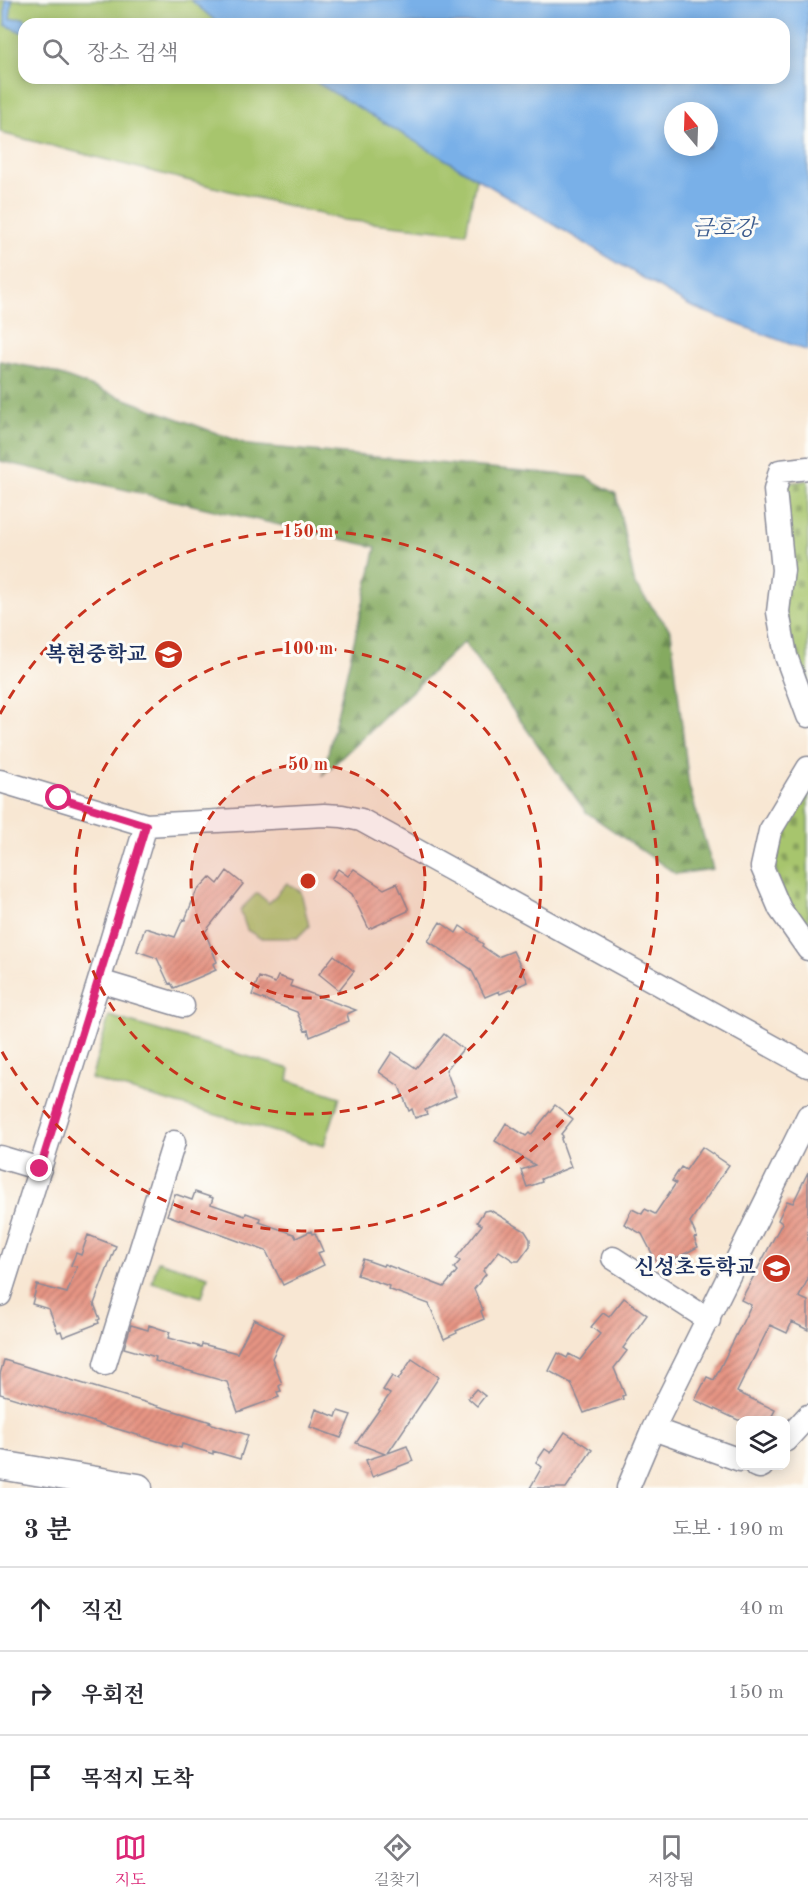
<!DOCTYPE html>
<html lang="ko">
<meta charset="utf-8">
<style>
:root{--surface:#fff;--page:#f7f7f7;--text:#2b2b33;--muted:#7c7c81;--line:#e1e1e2;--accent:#db2777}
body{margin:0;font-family:"Old Standard TT","Noto Serif KR",serif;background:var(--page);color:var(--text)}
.controls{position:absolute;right:18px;bottom:18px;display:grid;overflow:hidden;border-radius:12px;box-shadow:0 3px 15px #0003}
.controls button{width:54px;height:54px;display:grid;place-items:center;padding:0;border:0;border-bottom:2px solid var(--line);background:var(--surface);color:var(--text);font:30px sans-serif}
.compass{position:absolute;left:664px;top:102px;width:54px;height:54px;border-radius:50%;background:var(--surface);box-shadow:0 3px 15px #0003;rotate:341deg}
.stop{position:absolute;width:18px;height:18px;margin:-14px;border:4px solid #db2777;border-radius:50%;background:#fff}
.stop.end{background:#db2777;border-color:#fff;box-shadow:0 2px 6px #0008}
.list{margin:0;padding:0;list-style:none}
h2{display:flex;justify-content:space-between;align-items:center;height:78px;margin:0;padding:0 24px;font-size:26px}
h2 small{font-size:20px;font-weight:400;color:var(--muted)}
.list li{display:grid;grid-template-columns:39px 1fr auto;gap:18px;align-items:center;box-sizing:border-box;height:84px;padding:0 24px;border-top:2px solid var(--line)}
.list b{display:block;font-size:22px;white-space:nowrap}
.list em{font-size:20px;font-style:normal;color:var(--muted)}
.icon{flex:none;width:33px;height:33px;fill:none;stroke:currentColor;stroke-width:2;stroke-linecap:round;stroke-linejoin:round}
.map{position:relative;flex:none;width:808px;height:1488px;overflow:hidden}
.search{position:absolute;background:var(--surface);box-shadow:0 3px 15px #0003;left:18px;right:18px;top:18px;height:66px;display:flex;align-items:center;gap:15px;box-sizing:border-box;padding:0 21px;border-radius:18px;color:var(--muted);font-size:22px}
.sheet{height:330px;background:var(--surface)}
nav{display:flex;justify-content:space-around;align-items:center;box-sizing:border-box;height:84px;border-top:2px solid var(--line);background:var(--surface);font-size:16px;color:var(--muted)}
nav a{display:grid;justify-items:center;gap:3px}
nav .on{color:var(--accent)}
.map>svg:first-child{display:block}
</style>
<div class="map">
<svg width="808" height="1488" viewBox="0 0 808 1488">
<defs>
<pattern id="forest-firs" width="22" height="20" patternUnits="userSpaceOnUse" patternTransform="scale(1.5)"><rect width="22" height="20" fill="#85aa60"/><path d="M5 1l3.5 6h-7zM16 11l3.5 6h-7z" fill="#6c8b52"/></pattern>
<pattern id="cemetery-stones" width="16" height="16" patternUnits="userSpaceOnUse" patternTransform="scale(1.5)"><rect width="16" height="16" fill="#a7c56d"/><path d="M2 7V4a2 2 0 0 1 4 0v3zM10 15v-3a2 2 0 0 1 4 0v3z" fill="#87a05d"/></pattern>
<pattern id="building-hatch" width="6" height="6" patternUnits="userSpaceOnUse" patternTransform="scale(1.5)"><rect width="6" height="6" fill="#e69483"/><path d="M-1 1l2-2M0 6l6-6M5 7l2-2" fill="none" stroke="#ba796e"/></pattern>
</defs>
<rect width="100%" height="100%" fill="#fdfcf7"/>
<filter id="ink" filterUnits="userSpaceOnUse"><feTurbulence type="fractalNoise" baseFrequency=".0167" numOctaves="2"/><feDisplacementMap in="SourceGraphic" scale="12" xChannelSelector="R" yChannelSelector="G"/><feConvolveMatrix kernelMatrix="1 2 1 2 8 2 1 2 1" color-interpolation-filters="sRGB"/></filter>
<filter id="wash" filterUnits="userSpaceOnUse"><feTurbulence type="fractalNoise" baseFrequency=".008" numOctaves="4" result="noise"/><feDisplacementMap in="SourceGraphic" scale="24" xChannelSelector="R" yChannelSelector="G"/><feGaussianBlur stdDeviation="1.35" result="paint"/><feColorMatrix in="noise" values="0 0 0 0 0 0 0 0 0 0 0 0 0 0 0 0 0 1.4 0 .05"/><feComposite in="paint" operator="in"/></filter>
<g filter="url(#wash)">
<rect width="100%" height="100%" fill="#f8e7d3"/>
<!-- green -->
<path fill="#a7c56d" stroke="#617a66" stroke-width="1.5" d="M 0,0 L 201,0 L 233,24 L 24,24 L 24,78 L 318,78 L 476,178 L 466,233 L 344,220 L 5,134 L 0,131 Z
M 287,883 L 301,892 L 309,926 L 297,938 L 260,938 L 247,930 L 240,910 L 257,893 L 269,903 Z
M 109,1016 L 290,1069 L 288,1080 L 340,1097 L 324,1146 L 91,1079 Z
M 158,1261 L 208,1276 L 202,1297 L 152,1282 Z"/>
<!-- forest -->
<path fill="url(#forest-firs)" stroke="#506c5f" stroke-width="1.5" d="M 0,361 L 47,370 L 249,445 L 586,477 L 616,494 L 635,585 L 671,631 L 689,786 L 713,869 L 676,874 L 586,812 L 464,642 L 323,775 L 376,547 L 0,461 Z"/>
<!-- cemetery -->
<path fill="url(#cemetery-stones)" stroke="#617a66" stroke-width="1.5" d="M 808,480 L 808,687 L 782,616 L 779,493 L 788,483 Z
M 808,788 L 808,927 L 785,902 L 775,868 L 781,838 Z"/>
<!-- water -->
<path fill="#79b0e8" stroke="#4a70a3" stroke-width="1.5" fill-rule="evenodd" d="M 5,0 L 12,0 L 10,19 L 23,18 L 30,24 L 24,24 L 24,33 L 5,25 Z
M 191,0 L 808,0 L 808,351 L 690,306 L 309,78 L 784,78 L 784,24 L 219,24 ZM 673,111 L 709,111 L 709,147 L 673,147 Z"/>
<g id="blocks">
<!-- building -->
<path fill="url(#building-hatch)" d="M 338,869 L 348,876 L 354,869 L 384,889 L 397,883 L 408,908 L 408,911 L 369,929 L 352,894 L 331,879 Z
M 227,871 L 243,884 L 205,932 L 217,962 L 213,964 L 216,970 L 174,988 L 171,983 L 169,984 L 157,958 L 137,951 L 145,928 L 175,937 L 183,919 L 185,920 L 196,892 L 210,877 L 218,884 Z
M 440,922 L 456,933 L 460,926 L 478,938 L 477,940 L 483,944 L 482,946 L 498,957 L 513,951 L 528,982 L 500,994 L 499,991 L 485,997 L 471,969 L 428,941 Z
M 334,955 L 354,971 L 339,990 L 319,974 Z
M 278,976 L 292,981 L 290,986 L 356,1010 L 347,1014 L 349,1021 L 310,1037 L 308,1030 L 305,1031 L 297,1012 L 252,995 L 259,977 L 275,983 Z
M 444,1034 L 463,1049 L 446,1070 L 456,1096 L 425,1110 L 427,1114 L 415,1118 L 412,1109 L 409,1111 L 399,1086 L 379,1072 L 392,1052 L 416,1068 Z
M 555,1105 L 573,1119 L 561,1134 L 563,1136 L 561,1139 L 571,1167 L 541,1179 L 542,1182 L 527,1187 L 521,1170 L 535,1165 L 495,1141 L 506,1123 L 526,1136 L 529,1133 L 531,1135 Z
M 702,1147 L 729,1165 L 690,1222 L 697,1237 L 694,1238 L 698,1247 L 659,1267 L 642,1234 L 624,1224 L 632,1209 L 642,1214 L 645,1209 L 655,1214 L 676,1183 L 672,1181 L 681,1167 L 686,1170 Z
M 808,1172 L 808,1279 L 799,1297 L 808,1301 L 808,1330 L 792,1322 L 787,1333 L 770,1325 L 737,1392 L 775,1410 L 770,1420 L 738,1420 L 695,1400 L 707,1377 L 714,1380 L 751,1305 L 741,1300 L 782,1223 L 778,1220 L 787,1201 L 793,1203 Z
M 195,1192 L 213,1198 L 211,1204 L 245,1216 L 246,1213 L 260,1218 L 259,1222 L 294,1234 L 296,1238 L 311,1231 L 312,1234 L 315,1233 L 323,1251 L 318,1253 L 324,1265 L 283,1285 L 266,1251 L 167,1215 L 175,1194 L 192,1200 Z
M 490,1210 L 525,1231 L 530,1239 L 530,1246 L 519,1261 L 514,1261 L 499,1251 L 483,1271 L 486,1274 L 474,1289 L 483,1310 L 481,1311 L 484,1319 L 456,1331 L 457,1333 L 444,1339 L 429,1304 L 388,1289 L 389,1286 L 357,1275 L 363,1259 L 383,1266 L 384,1264 L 444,1287 L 457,1271 L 454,1268 L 460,1261 L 456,1258 L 482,1225 L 477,1222 L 484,1211 Z
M 88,1235 L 116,1246 L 94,1304 L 100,1319 L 98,1320 L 99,1323 L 63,1337 L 61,1331 L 58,1332 L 49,1309 L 32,1304 L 37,1285 L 67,1293 L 77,1267 L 71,1265 L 76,1253 L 81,1255 Z
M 624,1298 L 647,1315 L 623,1348 L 627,1351 L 614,1368 L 625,1395 L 622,1396 L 623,1399 L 584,1413 L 571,1383 L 549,1371 L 558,1353 L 567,1358 L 569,1354 L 580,1360 L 600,1334 L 591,1327 L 603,1313 L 609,1317 Z
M 254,1319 L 284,1334 L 272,1358 L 282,1384 L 279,1386 L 281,1391 L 277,1392 L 279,1397 L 238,1412 L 227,1382 L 155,1361 L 156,1357 L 124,1348 L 131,1325 L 148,1330 L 149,1325 L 170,1332 L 168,1338 L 201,1347 L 202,1344 L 237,1353 Z
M 412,1359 L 439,1377 L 388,1453 L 407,1446 L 413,1461 L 372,1477 L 366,1460 L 385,1454 L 356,1443 L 390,1394 L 383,1390 L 392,1376 L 398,1380 Z
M 4,1360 L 211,1422 L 209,1423 L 248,1435 L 240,1459 L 213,1451 L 213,1454 L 182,1444 L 181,1448 L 0,1394 L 0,1374 Z
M 476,1389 L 485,1396 L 477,1406 L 468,1398 Z
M 316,1409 L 336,1417 L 338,1411 L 351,1415 L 341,1438 L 310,1427 Z
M 565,1432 L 592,1450 L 566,1488 L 530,1488 L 542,1467 L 536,1462 L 545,1449 L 551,1453 Z"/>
</g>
</g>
<g filter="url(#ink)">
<use href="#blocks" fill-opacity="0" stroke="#8a8b98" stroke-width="1.5"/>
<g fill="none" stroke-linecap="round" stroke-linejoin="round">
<defs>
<path id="minor" d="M 808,468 L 780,471 L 775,490 L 783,570 L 778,612 L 786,656 L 808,716
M 808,768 L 770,831 L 762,867 L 780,909 L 808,949
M 0,781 L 146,825 L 324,815 L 342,816 L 361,820 L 808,1066
M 99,981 L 183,1006
M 0,1157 L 40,1169
M 613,1258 L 709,1320
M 0,1295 L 99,981 L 146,825
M 105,1364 L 174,1142
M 653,1429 L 808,1116
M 786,1440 L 808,1416
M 756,1466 L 760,1467 L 762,1466
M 628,1488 L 653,1429 L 740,1460"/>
<path id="major" d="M 0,1465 L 138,1488"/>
</defs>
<!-- minor casing -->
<use href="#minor" stroke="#8a8b98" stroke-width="25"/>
<!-- major casing -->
<use href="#major" stroke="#8a8b98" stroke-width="31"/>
<!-- minor -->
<use href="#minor" stroke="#fff" stroke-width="22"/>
<!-- major -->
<use href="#major" stroke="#fff" stroke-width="28"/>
</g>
</g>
<g fill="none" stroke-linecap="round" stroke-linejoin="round" filter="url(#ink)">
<!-- route -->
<path stroke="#db2777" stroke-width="8" d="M 40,1169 L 146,825 L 59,798"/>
</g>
<!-- distance rings -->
<circle cx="308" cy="881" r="117" fill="#c8321e" fill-opacity=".12"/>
<g fill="none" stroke="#c8321e" stroke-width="3" stroke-dasharray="10 8">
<circle cx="308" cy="881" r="117"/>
<circle cx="308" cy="881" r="233"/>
<path d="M0 714A350 350 0 1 1 0 1048"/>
</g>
<!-- icons -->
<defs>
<symbol id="school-disc" viewBox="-11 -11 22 22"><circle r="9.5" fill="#c8321e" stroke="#fdfcf7"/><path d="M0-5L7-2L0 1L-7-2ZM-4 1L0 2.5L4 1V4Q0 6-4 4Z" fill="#fff"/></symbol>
</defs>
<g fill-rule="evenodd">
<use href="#school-disc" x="152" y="638" width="33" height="33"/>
<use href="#school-disc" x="760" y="1252" width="33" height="33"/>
</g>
<g text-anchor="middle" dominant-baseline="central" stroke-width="6" stroke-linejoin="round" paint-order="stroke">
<!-- poi labels -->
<g font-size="21" font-weight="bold" fill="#1b2f5e" stroke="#fdfcf7" text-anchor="end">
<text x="147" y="655">복현중학교</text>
<text x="756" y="1268">신성초등학교</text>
</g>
<!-- water labels -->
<g font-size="22" font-style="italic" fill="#3c5c8e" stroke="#fdfcf7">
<text x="724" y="229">금호강</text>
</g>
</g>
<circle cx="308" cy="881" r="9" fill="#c8321e" stroke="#fdfcf7" stroke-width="3"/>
<g font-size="18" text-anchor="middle" font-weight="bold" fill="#c8321e" stroke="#fdfcf7" stroke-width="6" stroke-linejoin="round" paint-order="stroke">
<text x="308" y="537">150 m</text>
<text x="308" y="654">100 m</text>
<text x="308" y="770">50 m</text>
</g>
</svg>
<div class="controls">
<button><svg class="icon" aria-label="layers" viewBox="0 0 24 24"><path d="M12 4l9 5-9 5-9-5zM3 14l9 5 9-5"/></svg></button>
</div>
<svg class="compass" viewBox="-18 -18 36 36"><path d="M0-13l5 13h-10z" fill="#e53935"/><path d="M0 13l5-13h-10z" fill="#7c7c81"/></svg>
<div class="stop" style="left:59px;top:798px"></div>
<div class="stop end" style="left:40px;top:1169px"></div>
<div class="search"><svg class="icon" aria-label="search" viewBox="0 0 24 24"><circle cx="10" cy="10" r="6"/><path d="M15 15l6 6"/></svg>장소 검색</div>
</div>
<section class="sheet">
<h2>3 분<small>도보 · 190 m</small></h2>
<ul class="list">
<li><svg class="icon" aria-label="ahead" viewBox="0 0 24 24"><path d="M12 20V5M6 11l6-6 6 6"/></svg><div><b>직진</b></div><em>40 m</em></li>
<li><svg class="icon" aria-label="right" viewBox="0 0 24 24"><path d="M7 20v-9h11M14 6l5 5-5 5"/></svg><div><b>우회전</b></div><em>150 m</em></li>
<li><svg class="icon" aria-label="arrive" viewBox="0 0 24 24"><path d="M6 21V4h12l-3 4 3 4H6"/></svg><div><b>목적지 도착</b></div></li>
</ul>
</section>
<nav>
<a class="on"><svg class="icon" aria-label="map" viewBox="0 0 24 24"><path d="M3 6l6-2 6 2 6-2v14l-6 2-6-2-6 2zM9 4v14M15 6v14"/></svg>지도</a>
<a><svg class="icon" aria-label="directions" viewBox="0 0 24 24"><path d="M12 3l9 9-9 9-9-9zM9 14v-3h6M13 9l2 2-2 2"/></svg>길찾기</a>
<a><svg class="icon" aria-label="saved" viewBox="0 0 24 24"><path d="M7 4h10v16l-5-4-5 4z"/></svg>저장됨</a>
</nav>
